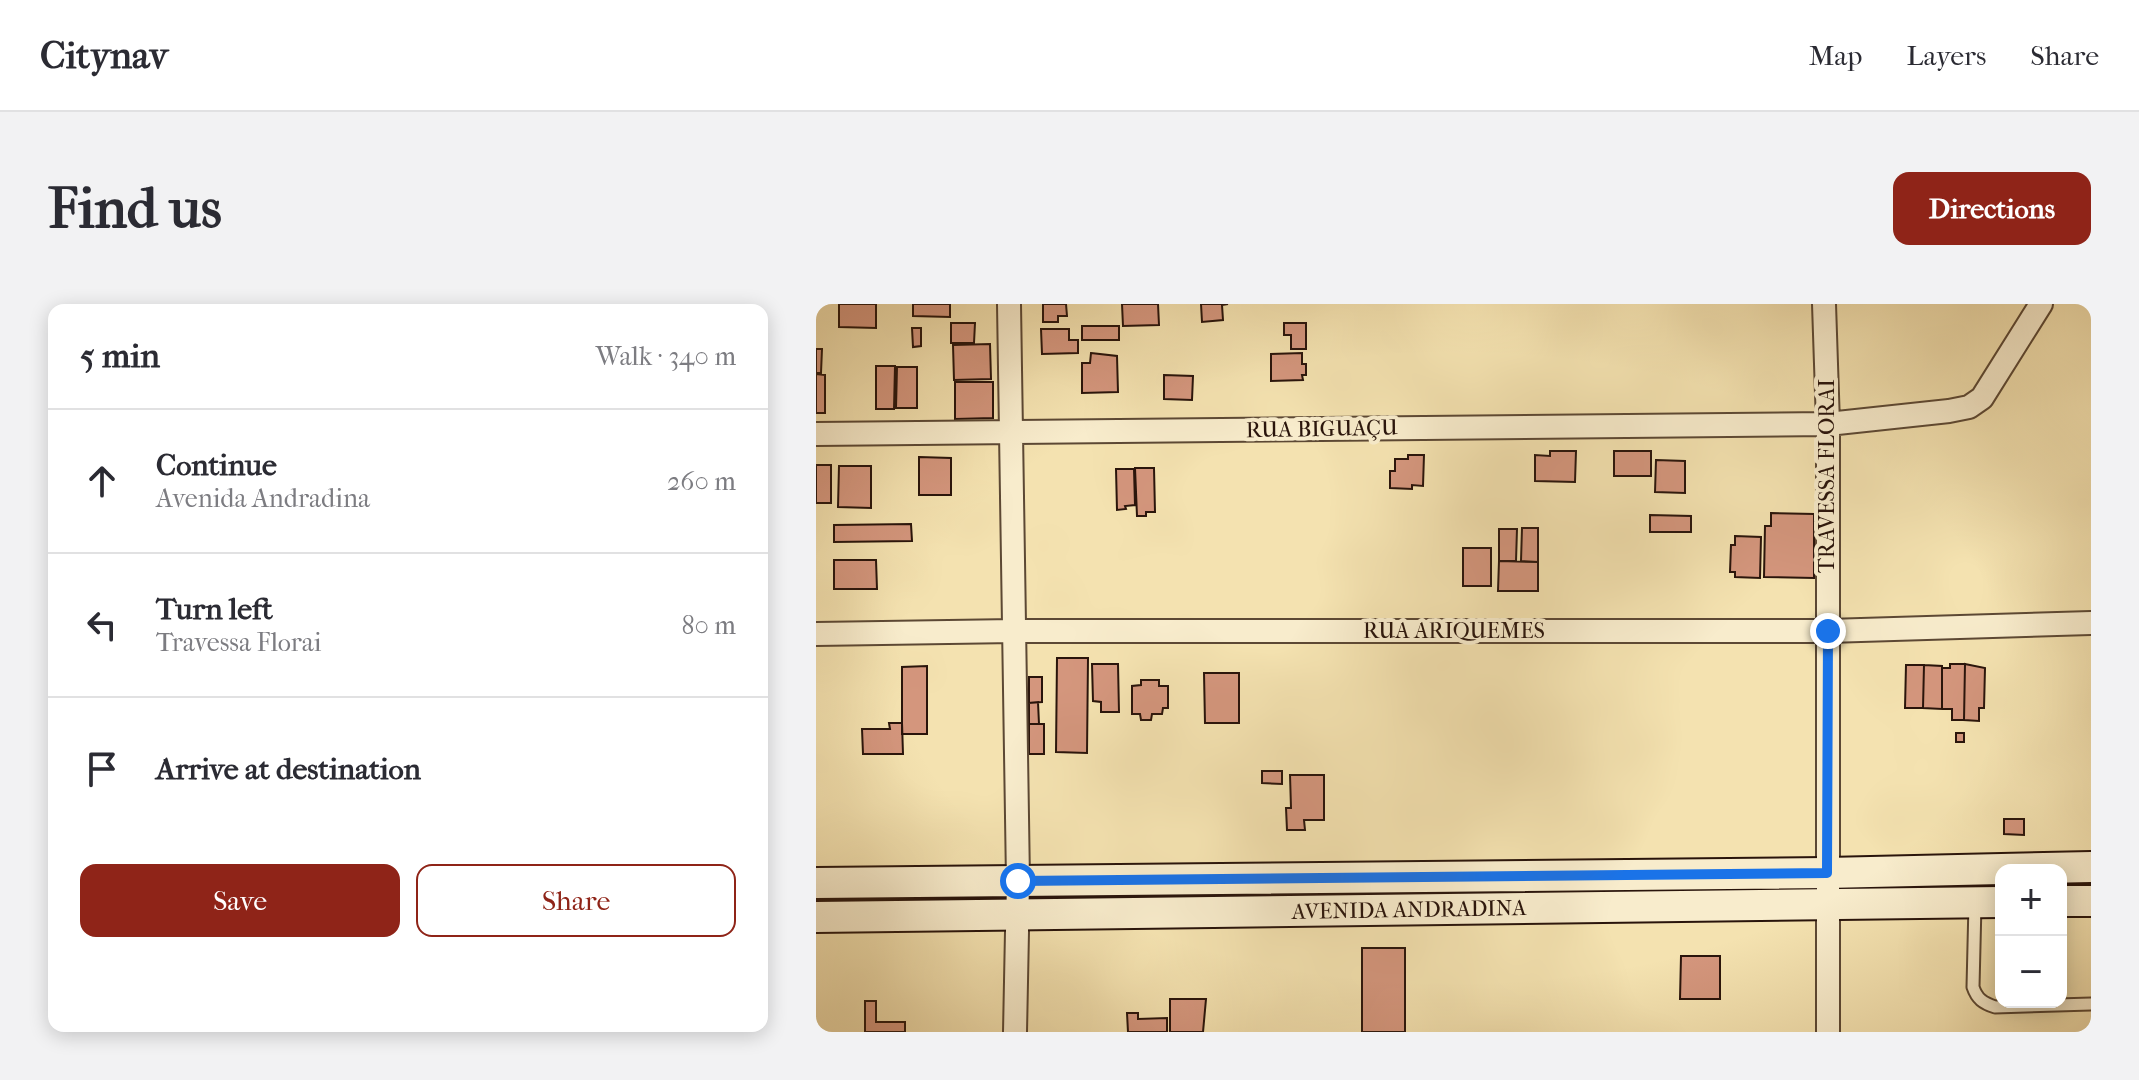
<!DOCTYPE html>
<meta charset="utf-8">
<style>
:root{--surface:#fff;--page:#f2f2f3;--text:#2b2b33;--muted:#7c7c81;--line:#e1e1e2;--accent:#8f2418}
body{margin:0;font-family:"IM FELL French Canon",serif;background:var(--page);color:var(--text)}
.controls{position:absolute;right:24px;bottom:24px;display:grid;overflow:hidden;border-radius:16px;box-shadow:0 4px 20px #0003}
.controls button{width:72px;height:72px;display:grid;place-items:center;padding:0;border:0;border-bottom:2px solid var(--line);background:var(--surface);color:var(--text);font:40px sans-serif}
.stop{position:absolute;width:24px;height:24px;margin:-18px;border:6px solid #1a73e8;border-radius:50%;background:#fff}
.stop.end{background:#1a73e8;border-color:#fff;box-shadow:0 2px 8px #0008}
.list{margin:0;padding:0;list-style:none}
h2{display:flex;justify-content:space-between;align-items:center;height:104px;margin:0;padding:0 32px;font-size:34px}
h2 small{font-size:26px;font-weight:400;color:var(--muted)}
.list li{display:grid;grid-template-columns:52px 1fr auto;gap:24px;align-items:center;box-sizing:border-box;height:144px;padding:0 32px;border-top:2px solid var(--line)}
.list b{display:block;font-size:30px;white-space:nowrap}
.list p{margin:0;font-size:26px;white-space:nowrap;color:var(--muted)}
.list em{font-size:26px;font-style:normal;color:var(--muted)}
.actions{display:flex;gap:16px;padding:24px 32px}
.actions a{flex:1;padding:18px 0;border:2px solid var(--accent);border-radius:16px;text-align:center;font-size:28px;color:var(--accent)}
.actions .main{background:var(--accent);color:#fff}
.icon{flex:none;width:44px;height:44px;fill:none;stroke:currentColor;stroke-width:2;stroke-linecap:round;stroke-linejoin:round}
.map{position:relative;flex:none;width:1275px;height:728px;overflow:hidden;border-radius:16px}
header{display:flex;align-items:center;gap:48px;box-sizing:border-box;height:112px;padding:0 40px;background:var(--surface);border-bottom:2px solid var(--line)}
header strong{font-size:38px}
nav{display:flex;gap:44px;margin-inline-start:auto;font-size:28px}
.intro{display:flex;align-items:center;justify-content:space-between;box-sizing:border-box;height:192px;padding:0 48px}
h1{margin:0;font-size:56px}
.button{padding:20px 36px;border-radius:16px;background:var(--accent);color:#fff;font-size:28px;font-weight:700}
main{display:flex;gap:48px;padding:0 48px}
aside{flex:1;background:var(--surface);border-radius:16px;box-shadow:0 4px 20px #0003}
.map>svg:first-child{display:block}
</style>
<header>
<strong>Citynav</strong>
<nav><a>Map</a><a>Layers</a><a>Share</a></nav>
</header>
<div class="intro"><h1>Find us</h1><a class="button">Directions</a></div>
<main>
<aside>
<h2>5 min<small>Walk · 340 m</small></h2>
<ul class="list">
<li><svg class="icon" aria-label="ahead" viewBox="0 0 24 24"><path d="M12 20V5M6 11l6-6 6 6"/></svg><div><b>Continue</b><p>Avenida Andradina</p></div><em>260 m</em></li>
<li><svg class="icon" aria-label="left" viewBox="0 0 24 24"><path d="M17 20v-9H6M10 6l-5 5 5 5"/></svg><div><b>Turn left</b><p>Travessa Florai</p></div><em>80 m</em></li>
<li><svg class="icon" aria-label="arrive" viewBox="0 0 24 24"><path d="M6 21V4h12l-3 4 3 4H6"/></svg><div><b>Arrive at destination</b></div></li>
</ul>
<div class="actions"><a class="main">Save</a><a>Share</a></div>
</aside>
<div class="map">
<svg width="1275" height="728" viewBox="0 0 1275 728">
<rect width="100%" height="100%" fill="#f4e2b0"/>
<filter id="stains"><feTurbulence type="fractalNoise" baseFrequency=".0025" numOctaves="4"/><feColorMatrix values="0 0 0 0 .2 0 0 0 0 .09 0 0 0 0 .02 0 0 0 .5 -.17"/></filter>
<radialGradient id="worn" r=".72"><stop offset=".6" stop-color="#630" stop-opacity="0"/><stop offset="1" stop-color="#630" stop-opacity=".3"/></radialGradient>
<!-- building -->
<path fill="#d4967d" stroke="#29140b" stroke-width="2" d="M 23,0 L 60,0 L 60,24 L 23,23 Z
M 97,0 L 134,0 L 134,13 L 97,12 Z
M 227,0 L 250,0 L 251,12 L 242,12 L 242,18 L 227,18 Z
M 306,0 L 342,0 L 343,21 L 307,22 Z
M 385,0 L 412,0 L 406,1 L 407,16 L 386,18 Z
M 135,19 L 159,19 L 158,39 L 135,39 Z
M 468,19 L 490,19 L 490,45 L 475,45 L 475,31 L 468,31 Z
M 266,22 L 303,22 L 303,36 L 266,36 Z
M 96,24 L 105,24 L 105,42 L 97,43 Z
M 225,25 L 253,25 L 253,36 L 262,36 L 262,49 L 226,50 Z
M 174,40 L 175,75 L 138,76 L 137,41 Z
M 0,45 L 6,45 L 5,69 L 0,69 Z
M 275,49 L 301,52 L 302,88 L 266,89 L 266,59 L 274,59 Z
M 486,49 L 486,60 L 490,60 L 490,71 L 486,71 L 487,76 L 455,77 L 455,50 Z
M 60,62 L 79,62 L 78,105 L 60,105 Z
M 81,63 L 101,63 L 101,104 L 80,104 Z
M 0,70 L 9,71 L 9,109 L 0,109 Z
M 348,71 L 377,72 L 376,96 L 348,95 Z
M 139,78 L 177,78 L 177,114 L 139,115 Z
M 734,147 L 760,147 L 759,178 L 719,177 L 719,151 L 734,152 Z
M 798,147 L 835,147 L 835,172 L 798,172 Z
M 592,151 L 608,151 L 607,182 L 596,181 L 596,185 L 574,184 L 574,167 L 579,167 L 579,155 L 592,155 Z
M 103,153 L 135,154 L 135,191 L 103,191 Z
M 840,156 L 869,157 L 869,189 L 839,188 Z
M 0,161 L 15,161 L 15,199 L 0,199 Z
M 23,162 L 55,162 L 55,204 L 22,203 Z
M 319,164 L 338,164 L 339,208 L 330,208 L 330,212 L 321,212 Z
M 300,165 L 318,165 L 319,201 L 309,202 L 310,205 L 301,206 Z
M 955,209 L 998,210 L 998,274 L 948,273 L 949,222 L 955,222 Z
M 834,211 L 875,212 L 875,228 L 834,228 Z
M 95,220 L 96,237 L 18,238 L 18,221 Z
M 706,224 L 722,224 L 722,258 L 705,257 Z
M 683,225 L 701,225 L 700,257 L 683,257 Z
M 919,232 L 945,233 L 944,274 L 919,273 L 919,268 L 914,268 L 915,241 L 919,241 Z
M 647,244 L 675,244 L 675,282 L 647,282 Z
M 18,256 L 60,256 L 61,285 L 18,285 Z
M 683,257 L 722,258 L 722,287 L 682,287 Z
M 241,354 L 272,354 L 271,449 L 240,448 Z
M 276,360 L 302,360 L 303,408 L 285,408 L 285,398 L 277,397 Z
M 1134,360 L 1149,360 L 1148,416 L 1136,416 L 1136,405 L 1126,405 L 1126,364 L 1134,364 Z
M 1149,360 L 1169,364 L 1168,404 L 1163,404 L 1163,417 L 1148,416 Z
M 1090,361 L 1108,361 L 1107,404 L 1089,404 Z
M 1108,361 L 1126,362 L 1126,405 L 1107,404 Z
M 111,362 L 111,430 L 86,430 L 86,363 Z
M 388,369 L 423,369 L 423,419 L 389,419 Z
M 213,373 L 226,373 L 226,398 L 213,399 Z
M 325,376 L 343,376 L 343,382 L 352,382 L 352,404 L 347,404 L 346,410 L 336,410 L 335,416 L 325,416 L 324,410 L 316,410 L 316,382 L 325,381 Z
M 222,398 L 223,420 L 213,420 L 213,399 Z
M 73,419 L 86,419 L 87,450 L 47,450 L 46,425 L 74,425 Z
M 213,420 L 228,420 L 228,450 L 213,450 Z
M 1140,429 L 1148,429 L 1148,438 L 1140,438 Z
M 446,467 L 466,467 L 466,480 L 446,479 Z
M 474,471 L 508,471 L 508,516 L 488,516 L 489,526 L 471,526 L 470,504 L 475,504 Z
M 1188,515 L 1208,515 L 1208,531 L 1188,530 Z
M 546,644 L 589,644 L 589,728 L 546,728 Z
M 865,652 L 904,652 L 904,695 L 864,695 Z
M 354,695 L 390,695 L 387,728 L 354,728 Z
M 49,697 L 60,697 L 60,718 L 89,718 L 89,728 L 49,728 Z
M 311,709 L 322,709 L 322,715 L 351,714 L 351,728 L 312,728 Z"/>
<g fill="none" stroke-linecap="round" stroke-linejoin="round">
<defs>
<path id="service" d="M 1159,600 L 1157,683 C 1161,695 1167,699 1179,703 L 1275,700"/>
<path id="minor" d="M 193,0 L 202,577 L 199,728
M 1008,0 L 1012,120 L 1012,728
M 0,130 L 1012,120 L 1133,107 L 1153,103 L 1166,94 L 1225,0
M 0,330 L 198,327 L 1012,327 L 1275,319"/>
<path id="secondary" d="M 0,579 L 1011,569 L 1275,563
M 1245,597 L 1275,597
M 0,613 L 1185,598"/>
</defs>
<!-- service casing -->
<use href="#service" stroke="#5c4834" stroke-width="15"/>
<!-- minor casing -->
<use href="#minor" stroke="#5c4834" stroke-width="26"/>
<!-- secondary casing -->
<use href="#secondary" stroke="#29140b" stroke-width="34"/>
<!-- service -->
<use href="#service" stroke="#f8eccc" stroke-width="11"/>
<!-- minor -->
<use href="#minor" stroke="#f8eccc" stroke-width="22"/>
<!-- secondary -->
<use href="#secondary" stroke="#f8eccc" stroke-width="30"/>
</g>
<g fill="none" stroke-linecap="round" stroke-linejoin="round">
<!-- route -->
<path stroke="#1a73e8" stroke-width="10" d="M 202,577 L 1011,569 L 1012,327"/>
</g>
<g text-anchor="middle" dominant-baseline="central" stroke-width="8" stroke-linejoin="round" paint-order="stroke">
<!-- street labels -->
<g font-size="22" fill="#29140b" stroke="#f8eccc">
<text transform="translate(506 125) rotate(-1)">RUA BIGUAÇU</text>
<text transform="translate(1011 172) rotate(-90)">TRAVESSA FLORAI</text>
<text x="638" y="327">RUA ARIQUEMES</text>
<text transform="translate(593 606) rotate(-1)">AVENIDA ANDRADINA</text>
</g>
</g>
<rect width="100%" height="100%" filter="url(#stains)"/>
<rect width="100%" height="100%" fill="url(#worn)"/>
</svg>
<div class="controls">
<button>+</button>
<button>−</button>
</div>
<div class="stop" style="left:202px;top:577px"></div>
<div class="stop end" style="left:1012px;top:327px"></div>
</div>
</main>
